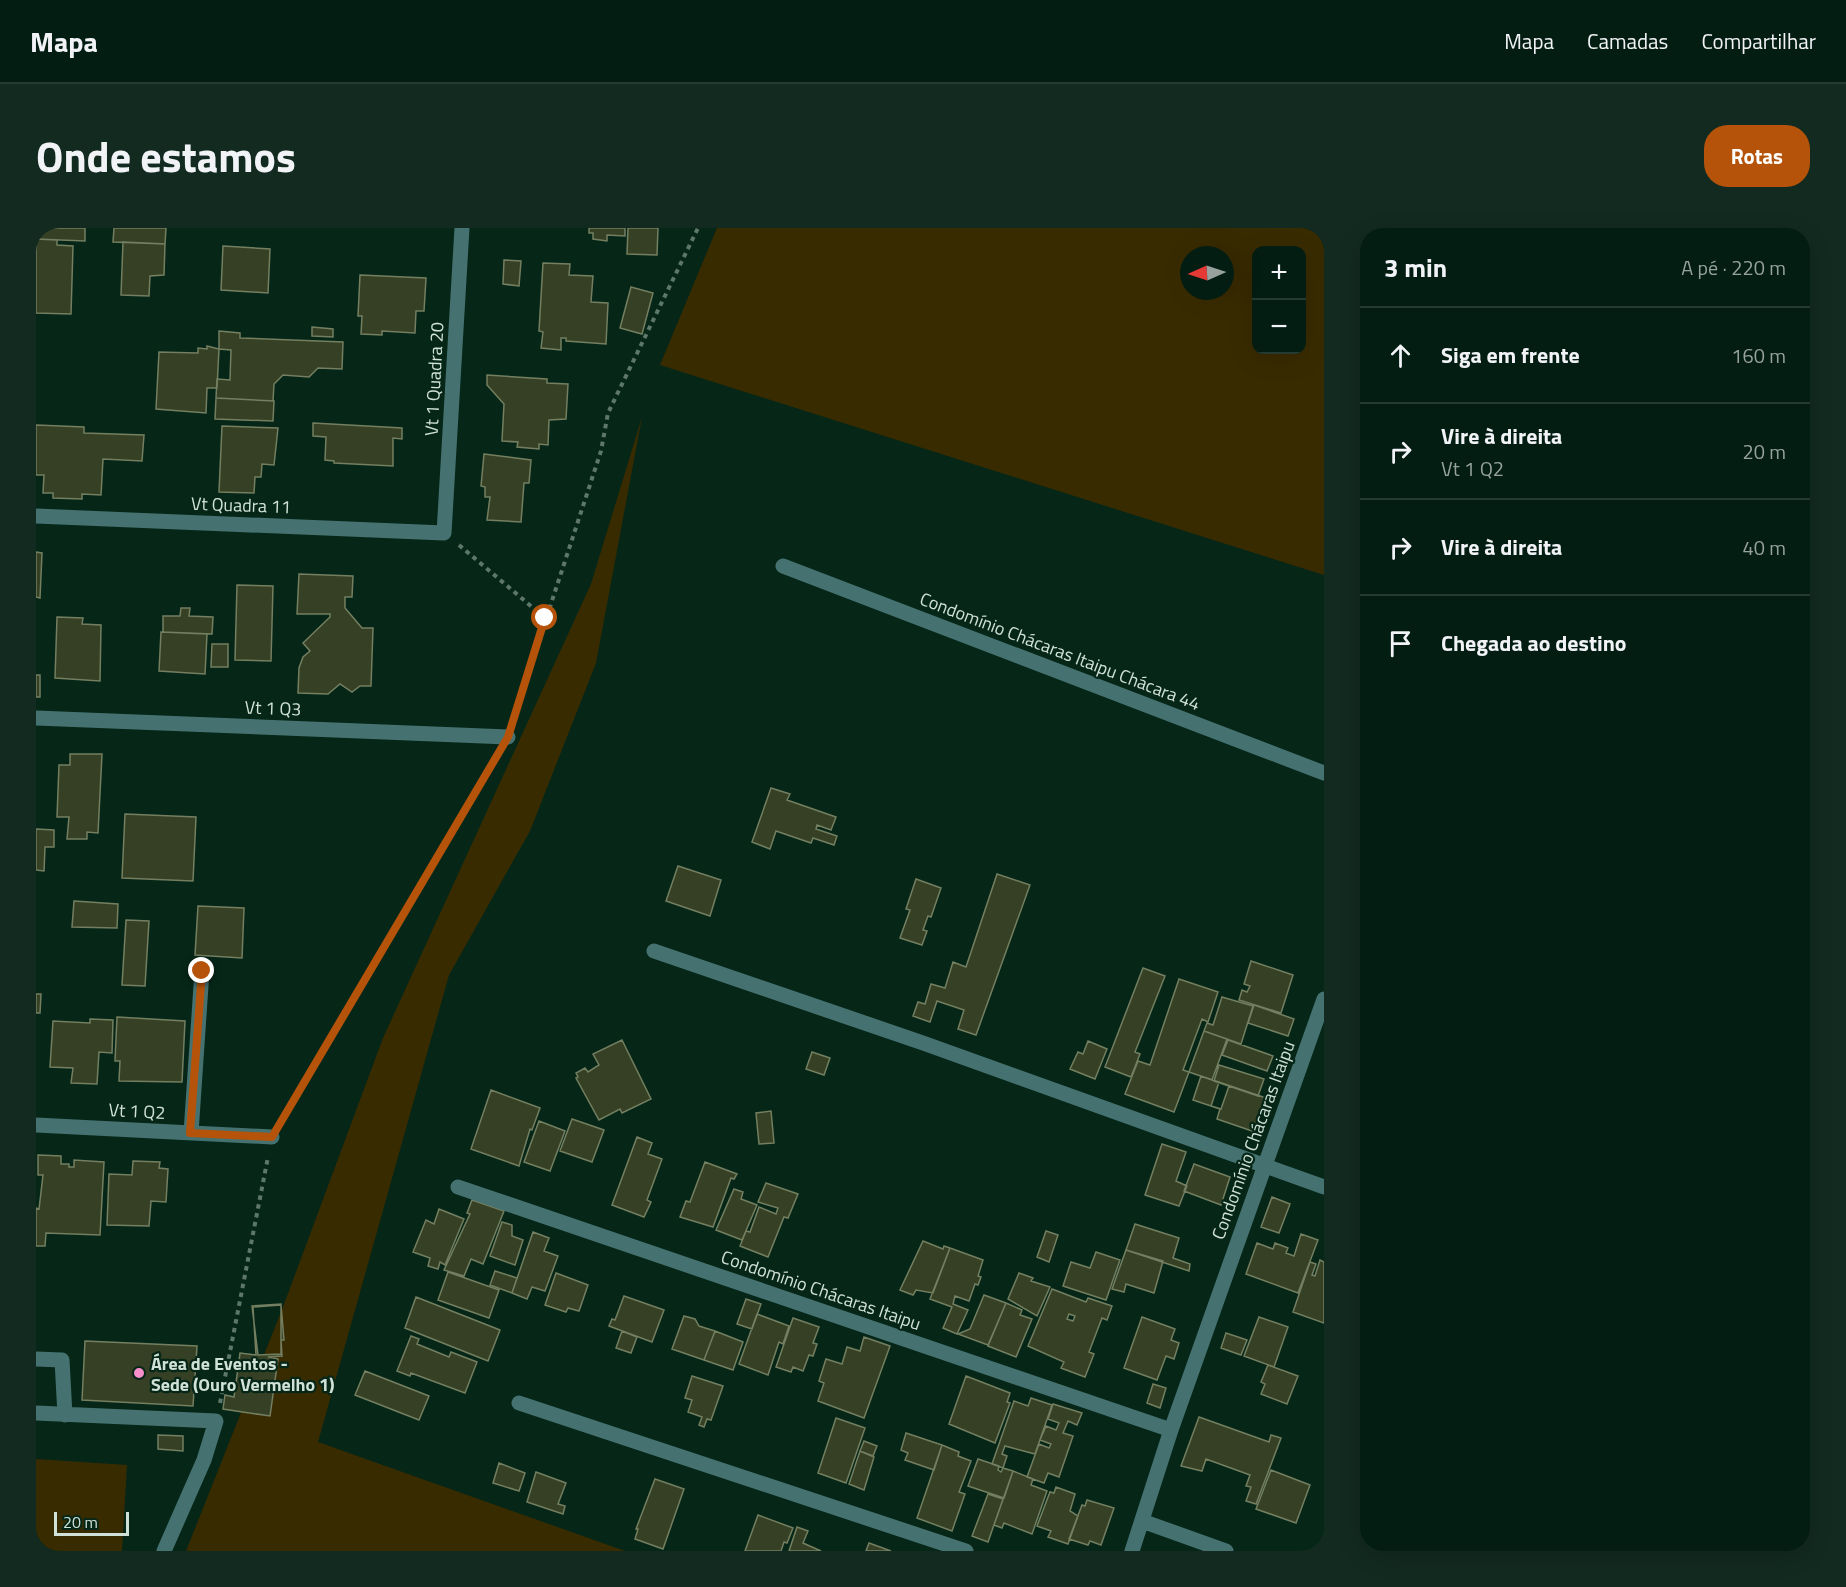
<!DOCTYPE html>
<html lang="pt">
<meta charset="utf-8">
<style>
:root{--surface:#041d12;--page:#122a20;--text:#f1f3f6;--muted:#97a29f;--line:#253b32;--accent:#b45309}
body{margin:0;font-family:"Titillium Web",sans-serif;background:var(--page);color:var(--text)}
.controls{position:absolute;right:18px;top:18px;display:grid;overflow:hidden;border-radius:12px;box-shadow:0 6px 24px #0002}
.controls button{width:54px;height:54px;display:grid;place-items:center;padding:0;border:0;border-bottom:2px solid var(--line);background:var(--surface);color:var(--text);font:30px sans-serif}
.compass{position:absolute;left:1144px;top:18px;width:54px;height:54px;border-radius:50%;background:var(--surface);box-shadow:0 6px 24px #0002;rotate:267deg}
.scale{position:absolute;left:18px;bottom:15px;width:75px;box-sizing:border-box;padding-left:6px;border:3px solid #d0e1d7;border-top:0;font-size:16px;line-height:21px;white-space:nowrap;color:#d0e1d7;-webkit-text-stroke:4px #062718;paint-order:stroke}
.stop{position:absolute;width:18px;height:18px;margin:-14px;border:4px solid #b45309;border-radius:50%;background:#fff}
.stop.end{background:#b45309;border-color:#fff;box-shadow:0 2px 6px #0008}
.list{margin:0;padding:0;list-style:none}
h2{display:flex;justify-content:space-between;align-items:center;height:78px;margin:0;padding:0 24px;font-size:26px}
h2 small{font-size:20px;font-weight:400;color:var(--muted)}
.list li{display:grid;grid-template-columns:39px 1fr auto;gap:18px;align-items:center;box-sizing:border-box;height:96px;padding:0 24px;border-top:2px solid var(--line)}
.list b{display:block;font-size:22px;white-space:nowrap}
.list p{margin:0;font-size:20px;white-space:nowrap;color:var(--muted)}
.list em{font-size:20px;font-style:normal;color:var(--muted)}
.icon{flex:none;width:33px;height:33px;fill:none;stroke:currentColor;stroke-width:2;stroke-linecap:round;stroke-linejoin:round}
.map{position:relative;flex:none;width:1288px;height:1323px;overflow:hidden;border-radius:24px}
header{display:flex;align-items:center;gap:36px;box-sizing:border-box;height:84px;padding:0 30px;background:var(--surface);border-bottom:2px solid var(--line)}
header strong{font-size:28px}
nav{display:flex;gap:33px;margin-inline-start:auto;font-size:21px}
.intro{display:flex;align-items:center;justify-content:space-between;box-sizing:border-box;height:144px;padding:0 36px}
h1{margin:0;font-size:42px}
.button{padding:15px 27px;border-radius:24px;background:var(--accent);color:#fff;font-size:21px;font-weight:700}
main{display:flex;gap:36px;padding:0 36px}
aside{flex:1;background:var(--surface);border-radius:24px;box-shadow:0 6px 24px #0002}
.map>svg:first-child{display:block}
</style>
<header>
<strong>Mapa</strong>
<nav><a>Mapa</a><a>Camadas</a><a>Compartilhar</a></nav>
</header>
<div class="intro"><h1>Onde estamos</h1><a class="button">Rotas</a></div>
<main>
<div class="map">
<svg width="1288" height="1323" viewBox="0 0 1288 1323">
<rect width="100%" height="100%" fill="#062718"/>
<!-- green -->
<path fill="#392b00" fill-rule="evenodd" d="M 681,0 L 1288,0 L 1288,347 L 624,137 ZM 1266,22 L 1266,122 L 1220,122 L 1220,22 ZM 1153,27 L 1189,27 L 1189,63 L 1153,63 Z
M 606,189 L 560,435 L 494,603 L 413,747 L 282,1214 L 589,1323 L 150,1323 L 247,1079 L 347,810 L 555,356 Z
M 0,1231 L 91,1237 L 86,1323 L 0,1323 Z"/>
<!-- building -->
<path fill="#364024" stroke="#737f60" stroke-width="1.5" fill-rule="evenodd" d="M 0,0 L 49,0 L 49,13 L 0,11 Z
M 78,0 L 130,0 L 129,16 L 77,14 Z
M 553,0 L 589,0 L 589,8 L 571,7 L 571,13 L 557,11 L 557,5 L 553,5 Z
M 592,0 L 622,0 L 621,27 L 591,26 Z
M 0,11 L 21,12 L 21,17 L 37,18 L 35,86 L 0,85 Z
M 87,14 L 129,16 L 128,47 L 114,48 L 113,68 L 85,67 Z
M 187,18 L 234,21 L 232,65 L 185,62 Z
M 468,32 L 485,33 L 483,58 L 467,56 Z
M 507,35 L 534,36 L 533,47 L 557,48 L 555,74 L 572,75 L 570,116 L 530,113 L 530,110 L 525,110 L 525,122 L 505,120 L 507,104 L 503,103 Z
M 324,47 L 390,50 L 388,83 L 380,83 L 379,105 L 346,103 L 346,107 L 325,106 L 326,88 L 322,88 Z
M 595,59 L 617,65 L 606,106 L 584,100 Z
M 276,99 L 297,101 L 297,109 L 276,108 Z
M 183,103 L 204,105 L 204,110 L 307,114 L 306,141 L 282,140 L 273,149 L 247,147 L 238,156 L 237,173 L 180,170 L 181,151 L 194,152 L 195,122 L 183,121 Z
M 171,118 L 183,121 L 181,160 L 171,160 L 170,185 L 120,181 L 123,124 L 162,125 L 162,120 L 171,121 Z
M 451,147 L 511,151 L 511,155 L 532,156 L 530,191 L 513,192 L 512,217 L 503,216 L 503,221 L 481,219 L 482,214 L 466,213 L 468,176 L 451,157 Z
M 180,170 L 238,173 L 237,193 L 179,191 Z
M 277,195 L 366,200 L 366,211 L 357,210 L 357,238 L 298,235 L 298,233 L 289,232 L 290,209 L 277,208 Z
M 0,197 L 48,199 L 48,205 L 108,207 L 106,233 L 67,231 L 65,267 L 46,266 L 46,271 L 17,270 L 17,265 L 7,265 L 8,247 L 0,247 Z
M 186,198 L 242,200 L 238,237 L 226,236 L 225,249 L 219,249 L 218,265 L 183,264 Z
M 448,226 L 495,232 L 493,255 L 488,255 L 485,294 L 451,292 L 454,269 L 449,269 L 449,259 L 445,258 Z
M 0,324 L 6,325 L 4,370 L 0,369 Z
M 263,346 L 317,348 L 316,369 L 309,369 L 309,380 L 326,400 L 337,400 L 335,458 L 324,458 L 316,464 L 304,456 L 292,466 L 262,465 L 263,440 L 267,429 L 274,423 L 267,415 L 294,389 L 294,386 L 261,386 Z
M 201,357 L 237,358 L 235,433 L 199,432 Z
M 145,380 L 154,380 L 153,388 L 177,389 L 176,406 L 127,404 L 127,388 L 144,388 Z
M 21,389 L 47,390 L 46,396 L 65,397 L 64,453 L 19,450 Z
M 125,404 L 171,406 L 169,446 L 123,443 Z
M 176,416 L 192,416 L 192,439 L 175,439 Z
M 0,447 L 4,447 L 4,469 L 0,469 Z
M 34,526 L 66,526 L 62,605 L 51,604 L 51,611 L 31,611 L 33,589 L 21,589 L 23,537 L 34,537 Z
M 735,560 L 754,566 L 751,572 L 800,589 L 795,602 L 781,597 L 780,601 L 801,608 L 798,617 L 777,610 L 775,615 L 740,603 L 734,621 L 716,614 Z
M 89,586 L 160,589 L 157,653 L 86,650 Z
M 0,601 L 18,602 L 18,619 L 9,619 L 8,643 L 0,642 Z
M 642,638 L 685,652 L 674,688 L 630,673 Z
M 961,646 L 994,657 L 940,807 L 922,801 L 928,782 L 901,773 L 894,794 L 877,788 L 882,774 L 889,776 L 895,756 L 909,760 L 917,734 L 930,739 Z
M 880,651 L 905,660 L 895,689 L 892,688 L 887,702 L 891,703 L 886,717 L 864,710 L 874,682 L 870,681 Z
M 38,673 L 82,676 L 81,700 L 36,699 Z
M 162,678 L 208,680 L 206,730 L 159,727 Z
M 90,692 L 113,693 L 109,758 L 86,757 Z
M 1215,733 L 1257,747 L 1245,785 L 1203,772 L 1206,762 L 1211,764 L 1214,758 L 1208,756 Z
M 1107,740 L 1129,748 L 1099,824 L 1104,826 L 1095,849 L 1069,839 Z
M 1143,751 L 1182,764 L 1172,794 L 1166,791 L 1147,842 L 1153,844 L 1138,884 L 1089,866 L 1102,833 L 1114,837 Z
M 0,766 L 5,766 L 4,785 L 0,785 Z
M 1186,769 L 1217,778 L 1205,816 L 1168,803 L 1171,795 L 1177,797 Z
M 1218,777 L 1258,791 L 1252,808 L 1212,795 Z
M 81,789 L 149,793 L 146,854 L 83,853 L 84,833 L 79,833 Z
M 54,791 L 77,792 L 76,825 L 63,824 L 61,856 L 35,855 L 37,840 L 14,839 L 17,793 L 54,795 Z
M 1168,803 L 1191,811 L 1176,852 L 1153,844 Z
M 586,812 L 615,871 L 586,885 L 584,881 L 563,892 L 540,850 L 542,849 L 540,845 L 549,840 L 552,844 L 563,837 L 557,826 Z
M 1192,812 L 1237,828 L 1231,843 L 1186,827 Z
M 1052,813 L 1071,821 L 1059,851 L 1034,841 L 1042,824 L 1047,826 Z
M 776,824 L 794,830 L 788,847 L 770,841 Z
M 1183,837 L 1228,851 L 1222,868 L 1178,853 Z
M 1165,848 L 1230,870 L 1219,904 L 1181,891 L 1184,881 L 1157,872 Z
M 1183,854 L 1193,858 L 1185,881 L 1175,878 Z
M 455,862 L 504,880 L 496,902 L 494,901 L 483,938 L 435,921 Z
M 735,883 L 738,915 L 723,916 L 720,885 Z
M 536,891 L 568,902 L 556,934 L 524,923 Z
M 503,893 L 529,903 L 514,943 L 488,934 Z
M 601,909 L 616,915 L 612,926 L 626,931 L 611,972 L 615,974 L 608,989 L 576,977 Z
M 1126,916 L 1150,924 L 1140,953 L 1151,958 L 1143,978 L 1109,967 Z
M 2,927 L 25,928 L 25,936 L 33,936 L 33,939 L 38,939 L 38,932 L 68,934 L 64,1007 L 10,1005 L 9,1018 L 0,1018 L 0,980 L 3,981 L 7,947 L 2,947 Z
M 97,933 L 124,934 L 123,940 L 132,941 L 130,974 L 115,973 L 113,998 L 71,997 L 73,946 L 96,947 Z
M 669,934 L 701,946 L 698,951 L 695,950 L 677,999 L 644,989 L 650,973 L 654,974 Z
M 1158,936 L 1194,949 L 1185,977 L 1148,963 Z
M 730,955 L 762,966 L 752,990 L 748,989 L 732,1029 L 704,1018 L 710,1003 L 714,1004 L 723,979 L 740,986 L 742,980 L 722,974 Z
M 698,961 L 707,964 L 705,971 L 721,977 L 706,1012 L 680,1002 Z
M 1236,969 L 1254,976 L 1243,1005 L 1225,999 Z
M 436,972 L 468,983 L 447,1036 L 435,1031 L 428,1048 L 408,1042 L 434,986 L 431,985 Z
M 403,981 L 428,991 L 409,1037 L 404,1034 L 402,1041 L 392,1038 L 394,1030 L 377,1024 L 390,992 L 398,996 Z
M 466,994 L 476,997 L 476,1008 L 487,1012 L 479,1037 L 454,1028 Z
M 1099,996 L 1143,1010 L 1137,1030 L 1154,1036 L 1153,1043 L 1090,1022 Z
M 1010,1003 L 1022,1007 L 1013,1034 L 1001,1029 Z
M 497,1004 L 513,1010 L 508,1023 L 522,1028 L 509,1063 L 496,1059 L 491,1071 L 476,1065 Z
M 1265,1006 L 1282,1012 L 1262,1065 L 1210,1046 L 1221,1015 L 1237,1021 L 1239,1015 L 1252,1020 L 1250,1025 L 1258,1028 Z
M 887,1013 L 907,1021 L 908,1018 L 914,1020 L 897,1065 L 880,1062 L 877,1067 L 864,1062 Z
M 914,1020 L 947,1032 L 942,1048 L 945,1049 L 942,1057 L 939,1056 L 933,1073 L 919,1068 L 917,1076 L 932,1082 L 921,1106 L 907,1100 L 916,1079 L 894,1071 Z
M 1090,1022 L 1127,1033 L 1118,1065 L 1090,1056 L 1088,1064 L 1076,1061 Z
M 1060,1024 L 1084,1032 L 1070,1072 L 1027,1058 L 1035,1034 L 1054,1040 Z
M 1284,1032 L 1288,1034 L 1288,1095 L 1257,1084 L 1274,1034 L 1280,1036 L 1276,1047 L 1279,1048 Z
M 459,1043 L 481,1050 L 476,1065 L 454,1057 Z
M 412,1044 L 463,1062 L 453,1090 L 402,1072 Z
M 520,1045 L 552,1057 L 543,1083 L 532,1080 L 530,1084 L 509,1077 Z
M 983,1045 L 997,1050 L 995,1053 L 1014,1059 L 1001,1088 L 972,1071 Z
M 1016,1061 L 1050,1074 L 1052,1070 L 1076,1078 L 1071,1092 L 1066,1090 L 1053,1124 L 1058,1126 L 1049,1149 L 1025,1140 L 1028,1134 L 992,1118 ZM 1033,1086 L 1039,1088 L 1037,1093 L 1031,1091 Z
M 948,1067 L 970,1075 L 952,1117 L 922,1106 L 934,1101 Z
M 588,1068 L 628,1082 L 616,1114 L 573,1098 L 576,1091 L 579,1092 Z
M 380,1069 L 464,1102 L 452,1133 L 369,1100 Z
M 710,1071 L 725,1076 L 716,1101 L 701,1096 Z
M 970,1075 L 986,1082 L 984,1087 L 996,1091 L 980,1129 L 952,1118 Z
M 245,1076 L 245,1126 L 222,1127 L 216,1078 Z
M 245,1077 L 248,1112 L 245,1112 L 246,1128 L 232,1129 L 242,1131 L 234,1188 L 187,1181 L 189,1167 L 198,1169 L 204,1125 L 220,1127 L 217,1079 Z
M 721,1086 L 753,1098 L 747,1116 L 743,1114 L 732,1147 L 703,1136 Z
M 648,1088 L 659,1091 L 663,1098 L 679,1103 L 668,1132 L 636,1121 Z
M 1106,1089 L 1139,1101 L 1135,1112 L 1143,1115 L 1138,1131 L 1130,1128 L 1121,1152 L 1088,1140 Z
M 1223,1089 L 1252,1099 L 1238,1139 L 1208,1128 Z
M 757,1090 L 783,1099 L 777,1115 L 781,1116 L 777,1128 L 773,1127 L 767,1143 L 757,1139 L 755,1144 L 740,1139 Z
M 586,1103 L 601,1109 L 595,1125 L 580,1120 Z
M 679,1103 L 707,1114 L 697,1142 L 668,1132 Z
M 1190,1105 L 1211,1112 L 1205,1127 L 1185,1120 Z
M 375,1108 L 383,1111 L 381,1116 L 413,1129 L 415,1124 L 441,1134 L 429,1165 L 375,1145 L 374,1148 L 361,1143 Z
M 828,1109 L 854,1118 L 828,1190 L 782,1173 L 788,1155 L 783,1153 L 790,1131 L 806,1136 L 811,1119 L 824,1123 Z
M 49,1113 L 161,1118 L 157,1178 L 46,1172 Z
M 1232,1137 L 1262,1148 L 1251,1176 L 1225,1166 L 1229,1156 L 1225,1154 Z
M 329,1143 L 393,1168 L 383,1192 L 319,1167 Z
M 656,1148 L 687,1158 L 675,1192 L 671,1191 L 668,1199 L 663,1197 L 666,1189 L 652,1184 L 656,1172 L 649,1170 Z
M 930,1148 L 974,1165 L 971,1174 L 974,1175 L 959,1215 L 913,1196 Z
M 1117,1156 L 1130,1160 L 1124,1180 L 1111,1175 Z
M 995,1170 L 1016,1177 L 999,1226 L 969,1218 L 966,1226 L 971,1228 L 967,1240 L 956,1236 L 978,1173 L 992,1178 Z
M 1017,1176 L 1046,1185 L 1041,1197 L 1032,1193 L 1027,1205 L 1037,1208 L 1023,1249 L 1012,1245 L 1008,1255 L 991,1249 L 1003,1216 L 1013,1220 L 1015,1216 L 1004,1212 L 1010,1198 L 1020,1202 L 1023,1195 L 1012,1191 Z
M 1163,1189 L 1233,1214 L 1235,1207 L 1245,1210 L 1220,1276 L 1210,1273 L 1215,1259 L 1210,1258 L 1214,1247 L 1170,1231 L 1166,1243 L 1145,1238 Z
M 800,1190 L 829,1200 L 810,1255 L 782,1245 Z
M 870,1205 L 906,1217 L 898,1242 L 869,1232 L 872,1225 L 865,1222 Z
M 122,1207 L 147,1208 L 147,1223 L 122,1221 Z
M 828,1213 L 841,1218 L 837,1228 L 824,1223 Z
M 906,1217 L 923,1224 L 922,1228 L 935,1233 L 923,1264 L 929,1266 L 916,1303 L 881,1290 Z
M 824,1223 L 838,1229 L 828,1262 L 813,1256 Z
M 942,1231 L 963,1238 L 962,1242 L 965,1244 L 967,1240 L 977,1243 L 968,1270 L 932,1258 Z
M 463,1235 L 489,1245 L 483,1263 L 457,1255 Z
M 1235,1242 L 1274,1257 L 1260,1295 L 1220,1281 Z
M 977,1243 L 997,1251 L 995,1257 L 1011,1263 L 996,1306 L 968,1295 L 966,1300 L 958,1297 Z
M 500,1244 L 530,1255 L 522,1276 L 529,1278 L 527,1286 L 491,1274 Z
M 619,1251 L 648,1261 L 627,1321 L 599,1311 L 602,1301 L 600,1301 Z
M 1020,1259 L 1039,1266 L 1034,1283 L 1042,1288 L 1032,1316 L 1012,1309 L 1015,1303 L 1001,1298 L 1014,1264 L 1018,1265 Z
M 952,1266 L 967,1271 L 952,1314 L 936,1308 Z
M 1051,1272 L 1078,1280 L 1065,1317 L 1054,1313 L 1052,1317 L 1033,1311 L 1046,1277 L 1049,1278 Z
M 722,1287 L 757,1300 L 751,1315 L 748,1314 L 745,1323 L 709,1323 Z
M 761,1299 L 772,1303 L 767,1315 L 785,1323 L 753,1323 Z
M 833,1315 L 855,1323 L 830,1323 Z"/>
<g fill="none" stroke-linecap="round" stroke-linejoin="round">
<!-- path -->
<path stroke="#5d776a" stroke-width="4" stroke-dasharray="4.5 4.5" stroke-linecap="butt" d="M 423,317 L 509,390
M 477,492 L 565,223 L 572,185 L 662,0
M 245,894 L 460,529
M 184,1175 L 232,929"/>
<!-- minor -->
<path stroke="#457271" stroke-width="15" d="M 0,288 L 408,305 L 426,0
M 747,338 L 1288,545
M 0,490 L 472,509
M 618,723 L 887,815 L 1288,959
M 0,897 L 236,909
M 155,905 L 166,743
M 422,959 L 1135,1202
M 0,1131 L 26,1132 L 29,1187
M 483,1175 L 930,1323
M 0,1185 L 180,1193 L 168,1232 L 128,1323
M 1106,1293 L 1190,1323
M 1096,1323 L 1135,1202 L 1288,771"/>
</g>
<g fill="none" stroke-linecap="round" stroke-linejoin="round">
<!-- route -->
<path stroke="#b45309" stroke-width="8" d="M 166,743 L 154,905 L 236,909 L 472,509 L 509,390"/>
</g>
<!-- markers -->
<circle fill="#f98fca" stroke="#062718" stroke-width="2" cx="103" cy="1145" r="6"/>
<g text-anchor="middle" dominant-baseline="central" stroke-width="4.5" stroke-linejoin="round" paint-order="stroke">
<!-- street labels -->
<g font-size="18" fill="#d0e1d7" stroke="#062718">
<text transform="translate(398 151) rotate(-87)">Vt 1 Quadra 20</text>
<text transform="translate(205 277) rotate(2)">Vt Quadra 11</text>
<text transform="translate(1024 423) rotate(21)">Condomínio Chácaras Itaipu Chácara 44</text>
<text transform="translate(237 480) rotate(2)">Vt 1 Q3</text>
<text transform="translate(101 883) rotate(3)">Vt 1 Q2</text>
<text transform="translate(1217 912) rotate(-70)">Condomínio Chácaras Itaipu</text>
<text transform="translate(785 1062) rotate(19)">Condomínio Chácaras Itaipu</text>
</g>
<!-- poi labels -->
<g font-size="18" font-weight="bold" fill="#d0e1d7" stroke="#062718" text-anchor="start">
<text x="115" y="1135">Área de Eventos -<tspan x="115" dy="21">Sede (Ouro Vermelho 1)</tspan></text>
</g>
</g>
</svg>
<div class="controls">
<button>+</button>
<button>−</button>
</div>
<svg class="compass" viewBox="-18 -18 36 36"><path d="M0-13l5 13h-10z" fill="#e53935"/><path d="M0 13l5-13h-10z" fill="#97a29f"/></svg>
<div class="scale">20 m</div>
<div class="stop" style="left:509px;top:390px"></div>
<div class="stop end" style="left:166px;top:743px"></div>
</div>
<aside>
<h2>3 min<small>A pé · 220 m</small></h2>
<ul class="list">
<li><svg class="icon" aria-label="ahead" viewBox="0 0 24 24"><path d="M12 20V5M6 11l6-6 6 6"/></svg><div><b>Siga em frente</b></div><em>160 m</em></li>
<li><svg class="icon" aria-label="right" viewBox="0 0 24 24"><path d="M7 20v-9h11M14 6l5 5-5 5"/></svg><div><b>Vire à direita</b><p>Vt 1 Q2</p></div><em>20 m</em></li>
<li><svg class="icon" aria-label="right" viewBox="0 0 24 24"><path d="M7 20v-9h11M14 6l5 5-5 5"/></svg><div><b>Vire à direita</b></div><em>40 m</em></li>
<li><svg class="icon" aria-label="arrive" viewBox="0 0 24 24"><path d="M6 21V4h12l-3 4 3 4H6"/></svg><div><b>Chegada ao destino</b></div></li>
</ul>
</aside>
</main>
